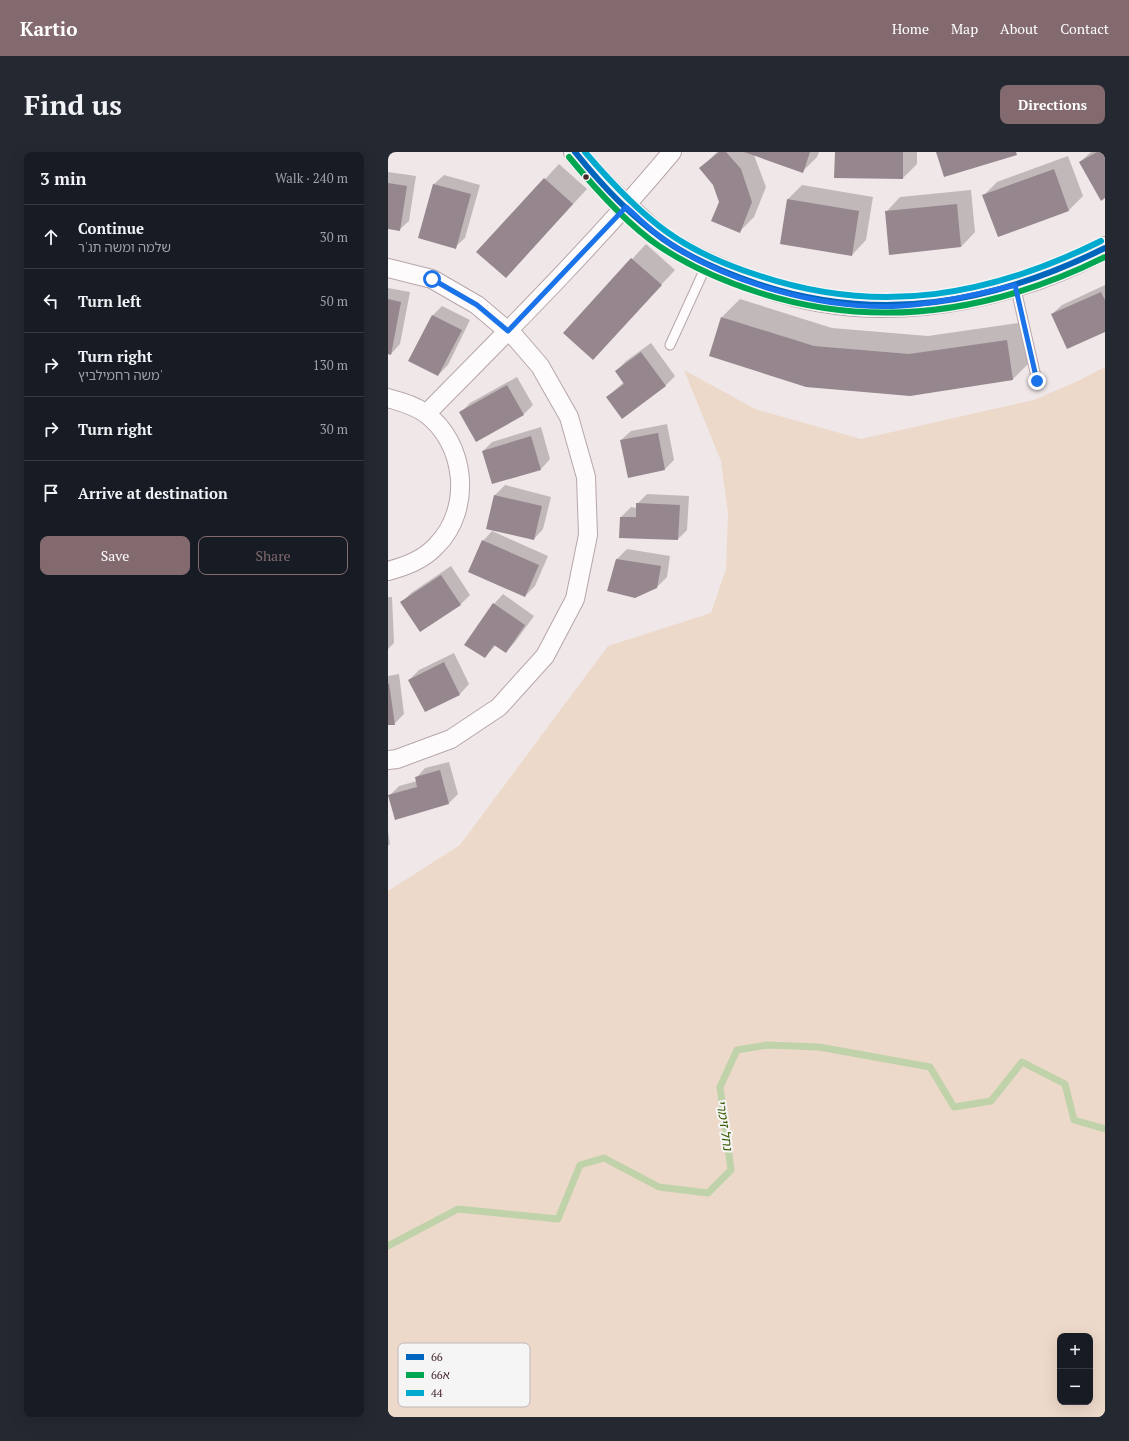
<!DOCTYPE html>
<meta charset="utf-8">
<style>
:root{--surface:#171b24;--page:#242831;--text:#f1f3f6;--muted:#9ea1a6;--line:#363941;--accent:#826a6e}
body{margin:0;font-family:"PT Serif","Noto Sans Hebrew",serif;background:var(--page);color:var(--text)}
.controls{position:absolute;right:12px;bottom:12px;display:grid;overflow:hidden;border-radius:8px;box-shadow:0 4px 16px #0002}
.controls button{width:36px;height:36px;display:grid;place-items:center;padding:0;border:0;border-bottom:1px solid var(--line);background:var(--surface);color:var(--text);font:20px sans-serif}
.stop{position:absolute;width:12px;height:12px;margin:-9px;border:3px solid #1a73e8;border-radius:50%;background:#fff}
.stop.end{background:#1a73e8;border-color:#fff;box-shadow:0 1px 4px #0008}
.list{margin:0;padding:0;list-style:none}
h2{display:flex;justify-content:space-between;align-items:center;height:52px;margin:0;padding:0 16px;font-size:17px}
h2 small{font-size:13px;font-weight:400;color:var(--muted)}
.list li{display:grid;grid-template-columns:26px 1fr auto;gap:12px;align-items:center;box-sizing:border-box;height:64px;padding:0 16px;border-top:1px solid var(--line)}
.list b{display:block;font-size:15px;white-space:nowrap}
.list p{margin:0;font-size:13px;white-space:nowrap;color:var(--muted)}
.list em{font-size:13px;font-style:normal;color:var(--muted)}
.actions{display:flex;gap:8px;padding:12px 16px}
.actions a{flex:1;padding:9px 0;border:1px solid var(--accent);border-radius:8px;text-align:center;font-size:14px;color:var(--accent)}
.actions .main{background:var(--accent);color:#fff}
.icon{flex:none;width:22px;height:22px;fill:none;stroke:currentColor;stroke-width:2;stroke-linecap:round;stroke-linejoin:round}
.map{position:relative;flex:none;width:717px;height:1265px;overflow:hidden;border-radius:8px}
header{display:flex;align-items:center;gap:24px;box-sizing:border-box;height:56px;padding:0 20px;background:var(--accent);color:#fff}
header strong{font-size:19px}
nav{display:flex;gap:22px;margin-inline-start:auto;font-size:14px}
.intro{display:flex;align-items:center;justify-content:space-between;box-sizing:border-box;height:96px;padding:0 24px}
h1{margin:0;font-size:28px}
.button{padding:10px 18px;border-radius:8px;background:var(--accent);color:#fff;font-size:14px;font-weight:700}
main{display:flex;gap:24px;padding:0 24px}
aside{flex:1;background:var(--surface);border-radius:8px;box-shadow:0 4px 16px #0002}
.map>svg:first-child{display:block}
</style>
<header>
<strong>Kartio</strong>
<nav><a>Home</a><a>Map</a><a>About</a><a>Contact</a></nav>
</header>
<div class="intro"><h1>Find us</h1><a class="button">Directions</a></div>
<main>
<aside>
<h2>3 min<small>Walk · 240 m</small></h2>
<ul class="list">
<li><svg class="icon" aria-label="ahead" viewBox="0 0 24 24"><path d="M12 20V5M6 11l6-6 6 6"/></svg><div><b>Continue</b><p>שלמה ומשה תג'ר</p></div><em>30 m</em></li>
<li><svg class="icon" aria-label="left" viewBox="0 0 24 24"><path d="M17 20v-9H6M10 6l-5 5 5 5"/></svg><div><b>Turn left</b></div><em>50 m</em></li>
<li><svg class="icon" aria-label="right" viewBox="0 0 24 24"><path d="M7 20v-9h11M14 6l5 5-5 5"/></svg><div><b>Turn right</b><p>משה רחמילביץ'</p></div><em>130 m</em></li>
<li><svg class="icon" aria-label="right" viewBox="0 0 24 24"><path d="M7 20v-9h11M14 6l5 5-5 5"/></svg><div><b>Turn right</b></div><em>30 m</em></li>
<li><svg class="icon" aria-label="arrive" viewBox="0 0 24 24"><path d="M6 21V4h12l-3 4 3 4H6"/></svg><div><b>Arrive at destination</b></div></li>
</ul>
<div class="actions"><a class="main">Save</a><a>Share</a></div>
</aside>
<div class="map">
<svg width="717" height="1265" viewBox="0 0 717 1265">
<rect width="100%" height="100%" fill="#f0e7e8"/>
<!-- green -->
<path fill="#edd9c9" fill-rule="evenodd" d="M 717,215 L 717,1265 L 0,1265 L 0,739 L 72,693 L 220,494 L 323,461 L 338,417 L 340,362 L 333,309 L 296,218 L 367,257 L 473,287 L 646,248 L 690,229 ZM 672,1184 L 702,1184 L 702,1250 L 672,1250 Z"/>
<!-- shadow -->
<path fill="#0003" d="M 329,0 L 431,0 L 429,5 L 415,19 L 366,3 L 378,35 L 366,65 L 352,79 L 332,50 L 326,32 L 313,16 Z
M 448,0 L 529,0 L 529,12 L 515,26 Z
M 703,0 L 717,0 L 717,45 L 692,10 Z
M 680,4 L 695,44 L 681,58 L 595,44 L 609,30 Z
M 171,12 L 199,37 L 118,125 L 90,100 Z
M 0,20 L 28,24 L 21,69 L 11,78 L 0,76 Z
M 56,23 L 92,33 L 77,86 L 67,95 L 46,32 Z
M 414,33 L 485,45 L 478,88 L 464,103 L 400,47 Z
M 583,38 L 587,80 L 573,95 L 498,60 L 512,45 Z
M 258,92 L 287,118 L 205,206 L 176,181 Z
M 717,133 L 717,178 L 664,162 L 674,153 Z
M 0,136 L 22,140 L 12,192 L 3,202 L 0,201 Z
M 352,147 L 444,176 L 540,184 L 637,170 L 643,209 L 625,227 L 522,243 L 334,165 Z
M 54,154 L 82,168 L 60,213 L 50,223 L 45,163 Z
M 263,191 L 287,224 L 277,234 L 219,245 L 236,230 L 228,219 L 238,209 Z
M 129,225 L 145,253 L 136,262 L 89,289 L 72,261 L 82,251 Z
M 279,272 L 286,308 L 277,317 L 233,288 L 243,279 Z
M 153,275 L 162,307 L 153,317 L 104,331 L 95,299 L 104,290 Z
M 117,333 L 163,345 L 155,377 L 146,387 L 99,376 L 107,343 Z
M 259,342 L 301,344 L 299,378 L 290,387 L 232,385 L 233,365 L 243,355 L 249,356 L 249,352 Z
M 104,379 L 160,404 L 147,434 L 137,444 L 95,389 Z
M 239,397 L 282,404 L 279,425 L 269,435 L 220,438 L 229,407 Z
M 63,414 L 82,443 L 73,452 L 32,479 L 14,450 L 23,441 Z
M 115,442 L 146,464 L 127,490 L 118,500 L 108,493 L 97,505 L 106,452 Z
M 0,445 L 4,445 L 6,491 L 0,497 Z
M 66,501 L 81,532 L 72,542 L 37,559 L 21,528 L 31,518 Z
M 11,522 L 16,562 L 6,572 L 0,572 L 0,524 Z
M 61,610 L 70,642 L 61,651 L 1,644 L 11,634 L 29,629 L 28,626 L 37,616 Z
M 0,679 L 2,692 L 0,694 Z"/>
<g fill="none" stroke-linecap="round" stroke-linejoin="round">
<!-- stream -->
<path stroke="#c0d2aa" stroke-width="7" d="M 0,1094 L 70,1057 L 170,1067 L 192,1013 L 216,1006 L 271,1035 L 320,1041 L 343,1018 L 332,935 L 349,898 L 379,893 L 431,895 L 542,915 L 566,955 L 603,949 L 634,910 L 677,932 L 686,968 L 717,977"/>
</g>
<!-- building -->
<path fill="#95878d" d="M 331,0 L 338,0 L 353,17 L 364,50 L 352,81 L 323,69 L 331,50 L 325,33 L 311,16 Z
M 356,0 L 422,0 L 415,21 Z
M 447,0 L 515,0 L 515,27 L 446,26 Z
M 548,0 L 628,0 L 629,3 L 556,25 Z
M 709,0 L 717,0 L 717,46 L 713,49 L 691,10 Z
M 666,17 L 681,59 L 610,85 L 594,43 Z
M 156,26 L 185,52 L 118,126 L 88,100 Z
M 0,31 L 19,34 L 12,79 L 0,77 Z
M 45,32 L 83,42 L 68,97 L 30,86 Z
M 399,47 L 471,59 L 464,104 L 392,92 Z
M 569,52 L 573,95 L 501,103 L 497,59 Z
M 243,106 L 274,133 L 205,208 L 175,181 Z
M 713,140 L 717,148 L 717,180 L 679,197 L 663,162 Z
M 0,147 L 13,150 L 3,203 L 0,202 Z
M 44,163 L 74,178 L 50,224 L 20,209 Z
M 333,165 L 426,194 L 521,202 L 619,188 L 625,228 L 522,244 L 418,235 L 321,204 Z
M 253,200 L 278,234 L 234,267 L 218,245 L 236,232 L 227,219 Z
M 119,233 L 136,263 L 88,290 L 71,260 Z
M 270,281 L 277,318 L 240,326 L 232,288 Z
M 143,284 L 153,318 L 104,332 L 94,299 Z
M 106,343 L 154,354 L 146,388 L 98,377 Z
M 248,351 L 292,353 L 290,388 L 231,386 L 232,365 L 248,365 Z
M 94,388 L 151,413 L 137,445 L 80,420 Z
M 228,407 L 273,414 L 269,436 L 247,446 L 219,439 Z
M 53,423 L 73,453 L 32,480 L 12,450 Z
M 105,451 L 137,473 L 118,501 L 106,493 L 97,506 L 76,493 Z
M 56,510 L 72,543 L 37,560 L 20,528 Z
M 1,531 L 7,573 L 0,573 L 0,532 Z
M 52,618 L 61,652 L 7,668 L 0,643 L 29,635 L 27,625 Z"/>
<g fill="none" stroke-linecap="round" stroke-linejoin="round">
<defs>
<path id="lane" d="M 627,133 L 649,229
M 282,193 L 319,112"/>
<path id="street" d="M 0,116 L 44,127 L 89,153 L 127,185 L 152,214 L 181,265 L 198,325 L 200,383 L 187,447 L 157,504 L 111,555 L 63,587 L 9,607 L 0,608
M 0,246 C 13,250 26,253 37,261 C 78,291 85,357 48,394 C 35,408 18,414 0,419
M 38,262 C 122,177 207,92 284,0"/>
<path id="secondary" d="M 187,0 C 207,25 228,46 252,67 C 259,74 267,81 275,87 C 302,105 331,118 361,129 C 385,137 409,145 434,149 C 527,165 635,141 717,96"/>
</defs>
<!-- lane casing -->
<use href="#lane" stroke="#b8a6a9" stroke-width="11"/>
<!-- street casing -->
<use href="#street" stroke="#b8a6a9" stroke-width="20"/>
<!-- secondary casing -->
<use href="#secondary" stroke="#b8a6a9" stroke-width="24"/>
<!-- lane -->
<use href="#lane" stroke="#fdfbfc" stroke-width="9"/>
<!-- street -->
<use href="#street" stroke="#fdfbfc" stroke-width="18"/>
<!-- secondary -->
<use href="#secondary" stroke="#f3f5f7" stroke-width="22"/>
<defs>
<path id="bus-1" d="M 187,0 C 211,30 244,65 275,87 C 303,107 337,121 370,132 C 492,172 604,152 717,96"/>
<path id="bus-2" d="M 181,5 C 205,34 240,73 271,94 C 301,114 335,129 369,140 C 489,179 606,160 717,105"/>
<path id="bus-3" d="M 197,0 C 220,27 251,60 279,80 C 307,100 340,114 372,124 C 492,164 602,144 713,89"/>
</defs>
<!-- bus-1 casing -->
<use href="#bus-1" stroke="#f5f5f5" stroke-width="9"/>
<!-- bus-2 casing -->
<use href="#bus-2" stroke="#f5f5f5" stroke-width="9"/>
<!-- bus-3 casing -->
<use href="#bus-3" stroke="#f5f5f5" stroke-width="9"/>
<!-- bus-1 -->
<use href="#bus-1" stroke="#0065bd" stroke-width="6"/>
<!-- bus-2 -->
<use href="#bus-2" stroke="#00a651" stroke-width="6"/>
<!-- bus-3 -->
<use href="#bus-3" stroke="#00a9ce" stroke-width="6"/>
</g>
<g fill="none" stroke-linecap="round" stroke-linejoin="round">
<!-- route -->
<path stroke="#1a73e8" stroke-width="5" d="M 44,127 L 89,153 L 120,179 L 238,55 C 250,65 262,78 275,87 C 338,131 437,159 514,154 C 553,151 590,142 627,133 L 649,229"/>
</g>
<!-- markers -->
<circle fill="#46272c" stroke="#f5f5f5" stroke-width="1.5" cx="198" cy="25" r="3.5"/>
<g text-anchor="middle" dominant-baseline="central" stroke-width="4" stroke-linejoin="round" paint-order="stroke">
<!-- water labels -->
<g font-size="13" font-style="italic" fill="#3c5d07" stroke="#f5f5f5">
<text transform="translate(337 973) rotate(82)">נחל זימרי</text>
</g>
</g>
<!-- legend -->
<rect x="10" y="1191" width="132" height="64" rx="6" fill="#f5f5f5" stroke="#c0b7b9" stroke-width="1"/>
<rect x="18" y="1202" width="18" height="6" fill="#0065bd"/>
<rect x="18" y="1220" width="18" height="6" fill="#00a651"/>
<rect x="18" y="1238" width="18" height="6" fill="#00a9ce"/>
<g font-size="11" fill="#46272c">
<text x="43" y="1209">66</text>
<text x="43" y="1227">66א</text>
<text x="43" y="1245">44</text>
</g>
</svg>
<div class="controls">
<button>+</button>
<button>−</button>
</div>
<div class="stop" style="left:44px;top:127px"></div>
<div class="stop end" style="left:649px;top:229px"></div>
</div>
</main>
